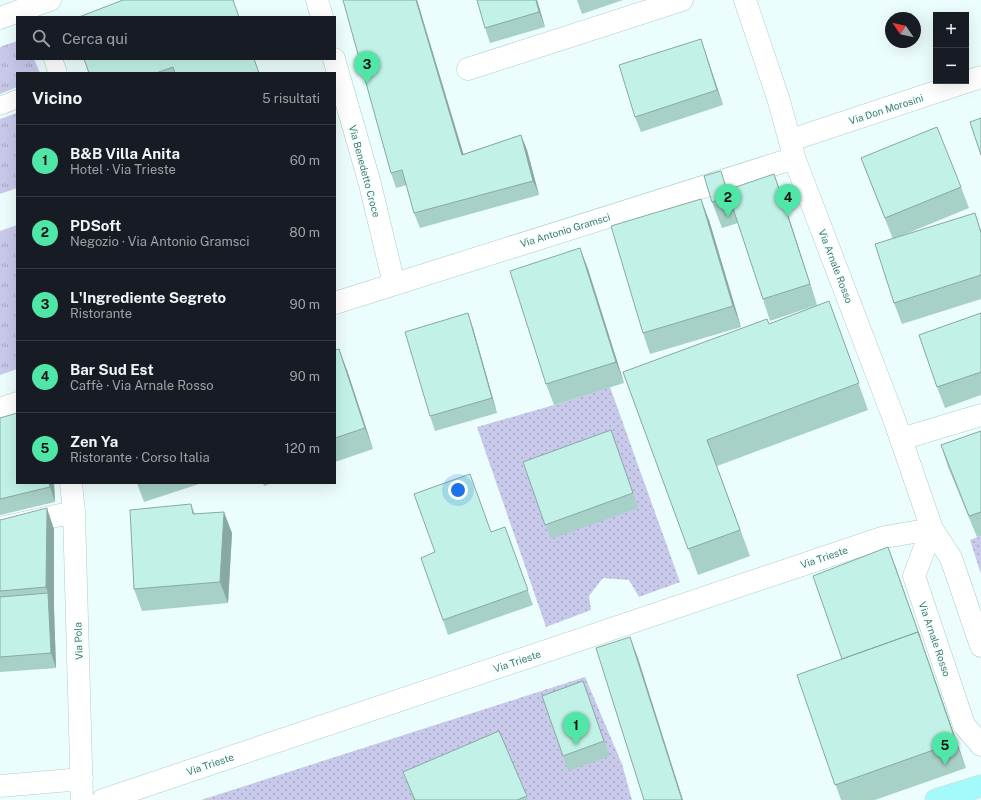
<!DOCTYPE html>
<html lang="it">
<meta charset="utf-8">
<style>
:root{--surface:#171b24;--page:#242831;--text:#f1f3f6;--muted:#9ea1a6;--line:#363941;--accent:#50e6a8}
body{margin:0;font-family:"Public Sans",sans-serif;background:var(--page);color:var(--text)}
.controls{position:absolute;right:12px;top:12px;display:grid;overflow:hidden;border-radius:0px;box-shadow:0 4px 16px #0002}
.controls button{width:36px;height:36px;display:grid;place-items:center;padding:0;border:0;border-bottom:1px solid var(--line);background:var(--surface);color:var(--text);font:20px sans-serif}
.compass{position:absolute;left:885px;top:12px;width:36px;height:36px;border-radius:50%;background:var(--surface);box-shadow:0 4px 16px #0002;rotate:304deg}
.you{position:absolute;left:458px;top:490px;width:14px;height:14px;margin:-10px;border:3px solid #fff;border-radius:50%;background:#1a73e8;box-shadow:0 0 0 6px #1a73e833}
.badge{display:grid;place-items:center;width:26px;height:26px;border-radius:50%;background:var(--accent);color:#111;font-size:13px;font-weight:700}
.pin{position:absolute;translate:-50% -33px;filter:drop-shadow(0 1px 2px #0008)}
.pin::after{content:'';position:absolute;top:21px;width:14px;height:12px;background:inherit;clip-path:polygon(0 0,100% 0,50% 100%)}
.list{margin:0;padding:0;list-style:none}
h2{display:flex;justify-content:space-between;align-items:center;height:52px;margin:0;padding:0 16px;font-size:17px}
h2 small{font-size:13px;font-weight:400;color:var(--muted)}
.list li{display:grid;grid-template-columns:26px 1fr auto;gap:12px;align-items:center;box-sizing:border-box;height:72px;padding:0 16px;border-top:1px solid var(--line)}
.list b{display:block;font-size:15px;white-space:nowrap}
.list p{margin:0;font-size:13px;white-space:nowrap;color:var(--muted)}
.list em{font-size:13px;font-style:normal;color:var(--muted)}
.icon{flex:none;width:22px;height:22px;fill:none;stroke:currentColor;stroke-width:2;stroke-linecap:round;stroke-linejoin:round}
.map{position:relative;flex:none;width:981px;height:800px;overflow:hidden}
.search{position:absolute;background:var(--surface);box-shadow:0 4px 16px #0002;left:16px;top:16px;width:320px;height:44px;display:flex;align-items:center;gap:10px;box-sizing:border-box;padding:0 14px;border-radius:0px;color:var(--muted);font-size:15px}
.panel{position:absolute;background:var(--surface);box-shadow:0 4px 16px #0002;left:16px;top:72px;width:320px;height:412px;border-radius:0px}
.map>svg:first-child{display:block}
</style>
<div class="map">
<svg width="981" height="800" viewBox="0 0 981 800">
<defs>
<pattern id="grass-tufts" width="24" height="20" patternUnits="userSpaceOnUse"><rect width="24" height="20" fill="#c8c9eb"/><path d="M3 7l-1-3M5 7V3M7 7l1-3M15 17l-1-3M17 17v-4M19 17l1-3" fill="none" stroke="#a5a8c2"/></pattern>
<pattern id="garden-dots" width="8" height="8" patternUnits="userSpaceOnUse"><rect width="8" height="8" fill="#c8c9eb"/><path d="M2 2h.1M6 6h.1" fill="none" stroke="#a5a8c2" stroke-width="1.8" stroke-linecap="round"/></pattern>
</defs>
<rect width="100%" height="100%" fill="#ebfdfc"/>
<!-- grass -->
<path fill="url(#grass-tufts)" d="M 17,41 L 17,59 L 34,59 L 40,73 L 17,73 L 17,87 L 0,94 L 0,47 Z
M 17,113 L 17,188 L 0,194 L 0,119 Z
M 17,225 L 17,369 L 0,375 L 0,231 Z"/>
<!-- garden -->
<path fill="url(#garden-dots)" d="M 610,387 L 680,582 L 639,597 L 629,580 L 603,578 L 589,596 L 591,610 L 546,627 L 477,427 L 554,405 Z
M 981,536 L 981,574 L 970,540 Z
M 585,677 L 622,764 L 632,800 L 201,800 Z"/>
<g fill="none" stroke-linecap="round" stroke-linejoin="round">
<defs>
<path id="service" d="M 53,59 L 57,70 L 56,73
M 0,106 L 17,99"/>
<path id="minor" d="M 317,0 L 322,17
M 0,18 L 50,0
M 334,59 L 370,184 L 394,284
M 468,69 L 682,0
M 791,140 L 981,77
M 335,303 L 782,162 L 795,160
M 0,409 L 17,403
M 901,439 L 981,415
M 71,483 L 74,512 L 82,800
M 0,528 L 74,512
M 0,786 L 82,779
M 103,800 L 885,537 L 932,529"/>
<path id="tertiary" d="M 745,0 L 779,101 L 795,160 L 894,419 L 932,529 L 951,558 L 981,646
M 932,529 L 914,576 L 964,725 L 981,745"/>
<path id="primary" d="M 936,800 L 981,786"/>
</defs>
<!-- service casing -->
<use href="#service" stroke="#adcdc7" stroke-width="19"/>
<!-- minor casing -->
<use href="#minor" stroke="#adcdc7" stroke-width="23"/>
<!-- tertiary casing -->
<use href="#tertiary" stroke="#adcdc7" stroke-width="23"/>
<!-- primary casing -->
<use href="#primary" stroke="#cdd9d6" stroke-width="23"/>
<!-- service -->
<use href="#service" stroke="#fff" stroke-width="18"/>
<!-- minor -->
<use href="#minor" stroke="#fff" stroke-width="22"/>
<!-- tertiary -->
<use href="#tertiary" stroke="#fff" stroke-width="22"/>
<!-- primary -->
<use href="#primary" stroke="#a4fafa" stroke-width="22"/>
</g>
<!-- wall -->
<path fill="#a7d0c7" d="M 343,0 L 417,0 L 463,154 L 521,135 L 527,150 L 539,195 L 420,228 L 414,213 L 407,185 L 396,188 L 391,173 Z
M 537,0 L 545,27 L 490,43 L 485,28 Z
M 577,0 L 623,0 L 582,14 Z
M 701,39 L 723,105 L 641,132 L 635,117 Z
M 84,59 L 254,59 L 259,73 L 89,73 Z
M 861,158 L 961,187 L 969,208 L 896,238 L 975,213 L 981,230 L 981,299 L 902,324 L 894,303 L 893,239 L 869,179 Z
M 728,190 L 782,196 L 817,305 L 770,321 L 763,299 L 738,223 L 722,228 L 712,202 Z
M 709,220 L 741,327 L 650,354 L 643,333 Z
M 580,248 L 588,269 L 624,383 L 554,405 L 546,384 Z
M 829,301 L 868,410 L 717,466 L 750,556 L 698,575 L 623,372 L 769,324 Z
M 981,313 L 981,395 L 945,408 L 937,387 Z
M 473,328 L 497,413 L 435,431 L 430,416 Z
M 335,350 L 347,370 L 373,449 L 335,462 Z
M 0,418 L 17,483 L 54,483 L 55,502 L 0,515 Z
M 611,430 L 638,508 L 551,539 L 523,462 Z
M 981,431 L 981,536 L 977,537 L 948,467 L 941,445 Z
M 137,483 L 202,483 L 144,502 Z
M 263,483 L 272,483 L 264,486 Z
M 191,504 L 195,514 L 232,533 L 228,603 L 142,611 L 134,589 Z
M 0,520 L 54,529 L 54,608 L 56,668 L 0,672 Z
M 505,527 L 533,605 L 448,635 L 443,620 L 491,532 Z
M 888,547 L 966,768 L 875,800 L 841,800 L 797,675 L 842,659 Z
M 583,681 L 610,756 L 568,771 L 542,696 Z
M 499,731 L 528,800 L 413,800 L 403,772 Z"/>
<!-- shaded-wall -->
<path fill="#88a9a2" d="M 416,0 L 417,0 L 468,169 L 462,155 Z
M 536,0 L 537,0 L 545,27 L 539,12 Z
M 701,39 L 723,105 L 717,90 Z
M 521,135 L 527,150 L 539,195 L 533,181 Z
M 774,174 L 782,196 L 817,305 L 810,284 Z
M 701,199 L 709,220 L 741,327 L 733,306 Z
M 580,248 L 588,269 L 624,383 L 616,362 Z
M 468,313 L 473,328 L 497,413 L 492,398 Z
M 339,349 L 347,370 L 373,449 L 365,428 Z
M 49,483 L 54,483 L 55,502 L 50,487 Z
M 47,508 L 54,529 L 54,608 L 56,668 L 51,653 L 48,593 L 46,587 Z
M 224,512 L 232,533 L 228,603 L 220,582 Z
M 888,547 L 896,568 L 966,768 L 956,742 Z
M 630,637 L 638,658 L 683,800 L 682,800 Z"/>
<!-- building -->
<path fill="#c2f2e7" stroke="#88a9a2" d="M 123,0 L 233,0 L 239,17 L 79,17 Z
M 343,0 L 416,0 L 462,155 L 521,135 L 533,181 L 414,213 L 402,170 L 391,173 Z
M 477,0 L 536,0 L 539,12 L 485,28 Z
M 701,39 L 717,90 L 635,117 L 619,65 Z
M 84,59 L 254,59 L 259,73 L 175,73 L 173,67 L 156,73 L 89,73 Z
M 981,118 L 981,155 L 970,122 Z
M 937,127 L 961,187 L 885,218 L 861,158 Z
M 721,171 L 729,197 L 712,202 L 704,176 Z
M 774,174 L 810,284 L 763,299 L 727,190 Z
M 701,199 L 733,306 L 643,333 L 611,226 Z
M 975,213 L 981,233 L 981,275 L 894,303 L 875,244 Z
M 580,248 L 616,362 L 546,384 L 510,271 Z
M 829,301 L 859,383 L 707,440 L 740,530 L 688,549 L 623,372 L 767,319 L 769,324 Z
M 468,313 L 492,398 L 430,416 L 405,332 Z
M 981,313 L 981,372 L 937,387 L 919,335 Z
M 339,349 L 365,428 L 335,438 L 335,350 Z
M 17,413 L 17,483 L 49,483 L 50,487 L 0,499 L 0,418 Z
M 611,430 L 633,493 L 545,525 L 523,462 Z
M 981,431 L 981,512 L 969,516 L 941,445 Z
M 470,474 L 491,532 L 505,527 L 528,590 L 443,620 L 421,558 L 435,552 L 414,494 Z
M 191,504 L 193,514 L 224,512 L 220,582 L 134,589 L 130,510 Z
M 47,508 L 46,587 L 0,591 L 0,520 Z
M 888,547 L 920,637 L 918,632 L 842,659 L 813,576 Z
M 48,593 L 51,653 L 0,657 L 0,597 Z
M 918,632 L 956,742 L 835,785 L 797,675 Z
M 630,637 L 682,800 L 644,800 L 596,648 Z
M 583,681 L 604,741 L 563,756 L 542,696 Z
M 499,731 L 527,796 L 517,800 L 415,800 L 403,772 Z"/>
<g text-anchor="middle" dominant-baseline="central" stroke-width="3.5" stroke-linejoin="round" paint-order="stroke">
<!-- street labels -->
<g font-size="10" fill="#4d796c" stroke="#f1fffe">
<text transform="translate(886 109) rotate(-18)">Via Don Morosini</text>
<text transform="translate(365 171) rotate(75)">Via Benedetto Croce</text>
<text transform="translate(565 230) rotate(-17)">Via Antonio Gramsci</text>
<text transform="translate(836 266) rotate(69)">Via Arnale Rosso</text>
<text transform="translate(824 557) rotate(-19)">Via Trieste</text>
<text transform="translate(935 639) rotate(71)">Via Arnale Rosso</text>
<text transform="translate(78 641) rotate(-92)">Via Pola</text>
<text transform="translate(517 661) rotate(-19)">Via Trieste</text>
<text transform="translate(210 764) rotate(-19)">Via Trieste</text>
</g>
</g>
</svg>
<div class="controls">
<button>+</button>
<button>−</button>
</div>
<svg class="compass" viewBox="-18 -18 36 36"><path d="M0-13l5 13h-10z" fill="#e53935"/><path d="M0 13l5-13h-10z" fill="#9ea1a6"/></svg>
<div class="you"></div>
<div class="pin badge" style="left:576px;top:745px">1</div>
<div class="pin badge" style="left:728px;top:217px">2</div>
<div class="pin badge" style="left:367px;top:84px">3</div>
<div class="pin badge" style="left:788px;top:217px">4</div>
<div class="pin badge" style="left:945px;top:765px">5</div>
<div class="search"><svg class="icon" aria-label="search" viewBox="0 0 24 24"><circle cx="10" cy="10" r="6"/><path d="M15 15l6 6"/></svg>Cerca qui</div>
<section class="panel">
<h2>Vicino<small>5 risultati</small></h2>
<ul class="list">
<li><span class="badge">1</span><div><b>B&amp;B Villa Anita</b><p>Hotel · Via Trieste</p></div><em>60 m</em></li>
<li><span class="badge">2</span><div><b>PDSoft</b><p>Negozio · Via Antonio Gramsci</p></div><em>80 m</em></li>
<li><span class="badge">3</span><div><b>L'Ingrediente Segreto</b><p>Ristorante</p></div><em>90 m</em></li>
<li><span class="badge">4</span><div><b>Bar Sud Est</b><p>Caffè · Via Arnale Rosso</p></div><em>90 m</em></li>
<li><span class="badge">5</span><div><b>Zen Ya</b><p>Ristorante · Corso Italia</p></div><em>120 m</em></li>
</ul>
</section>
</div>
